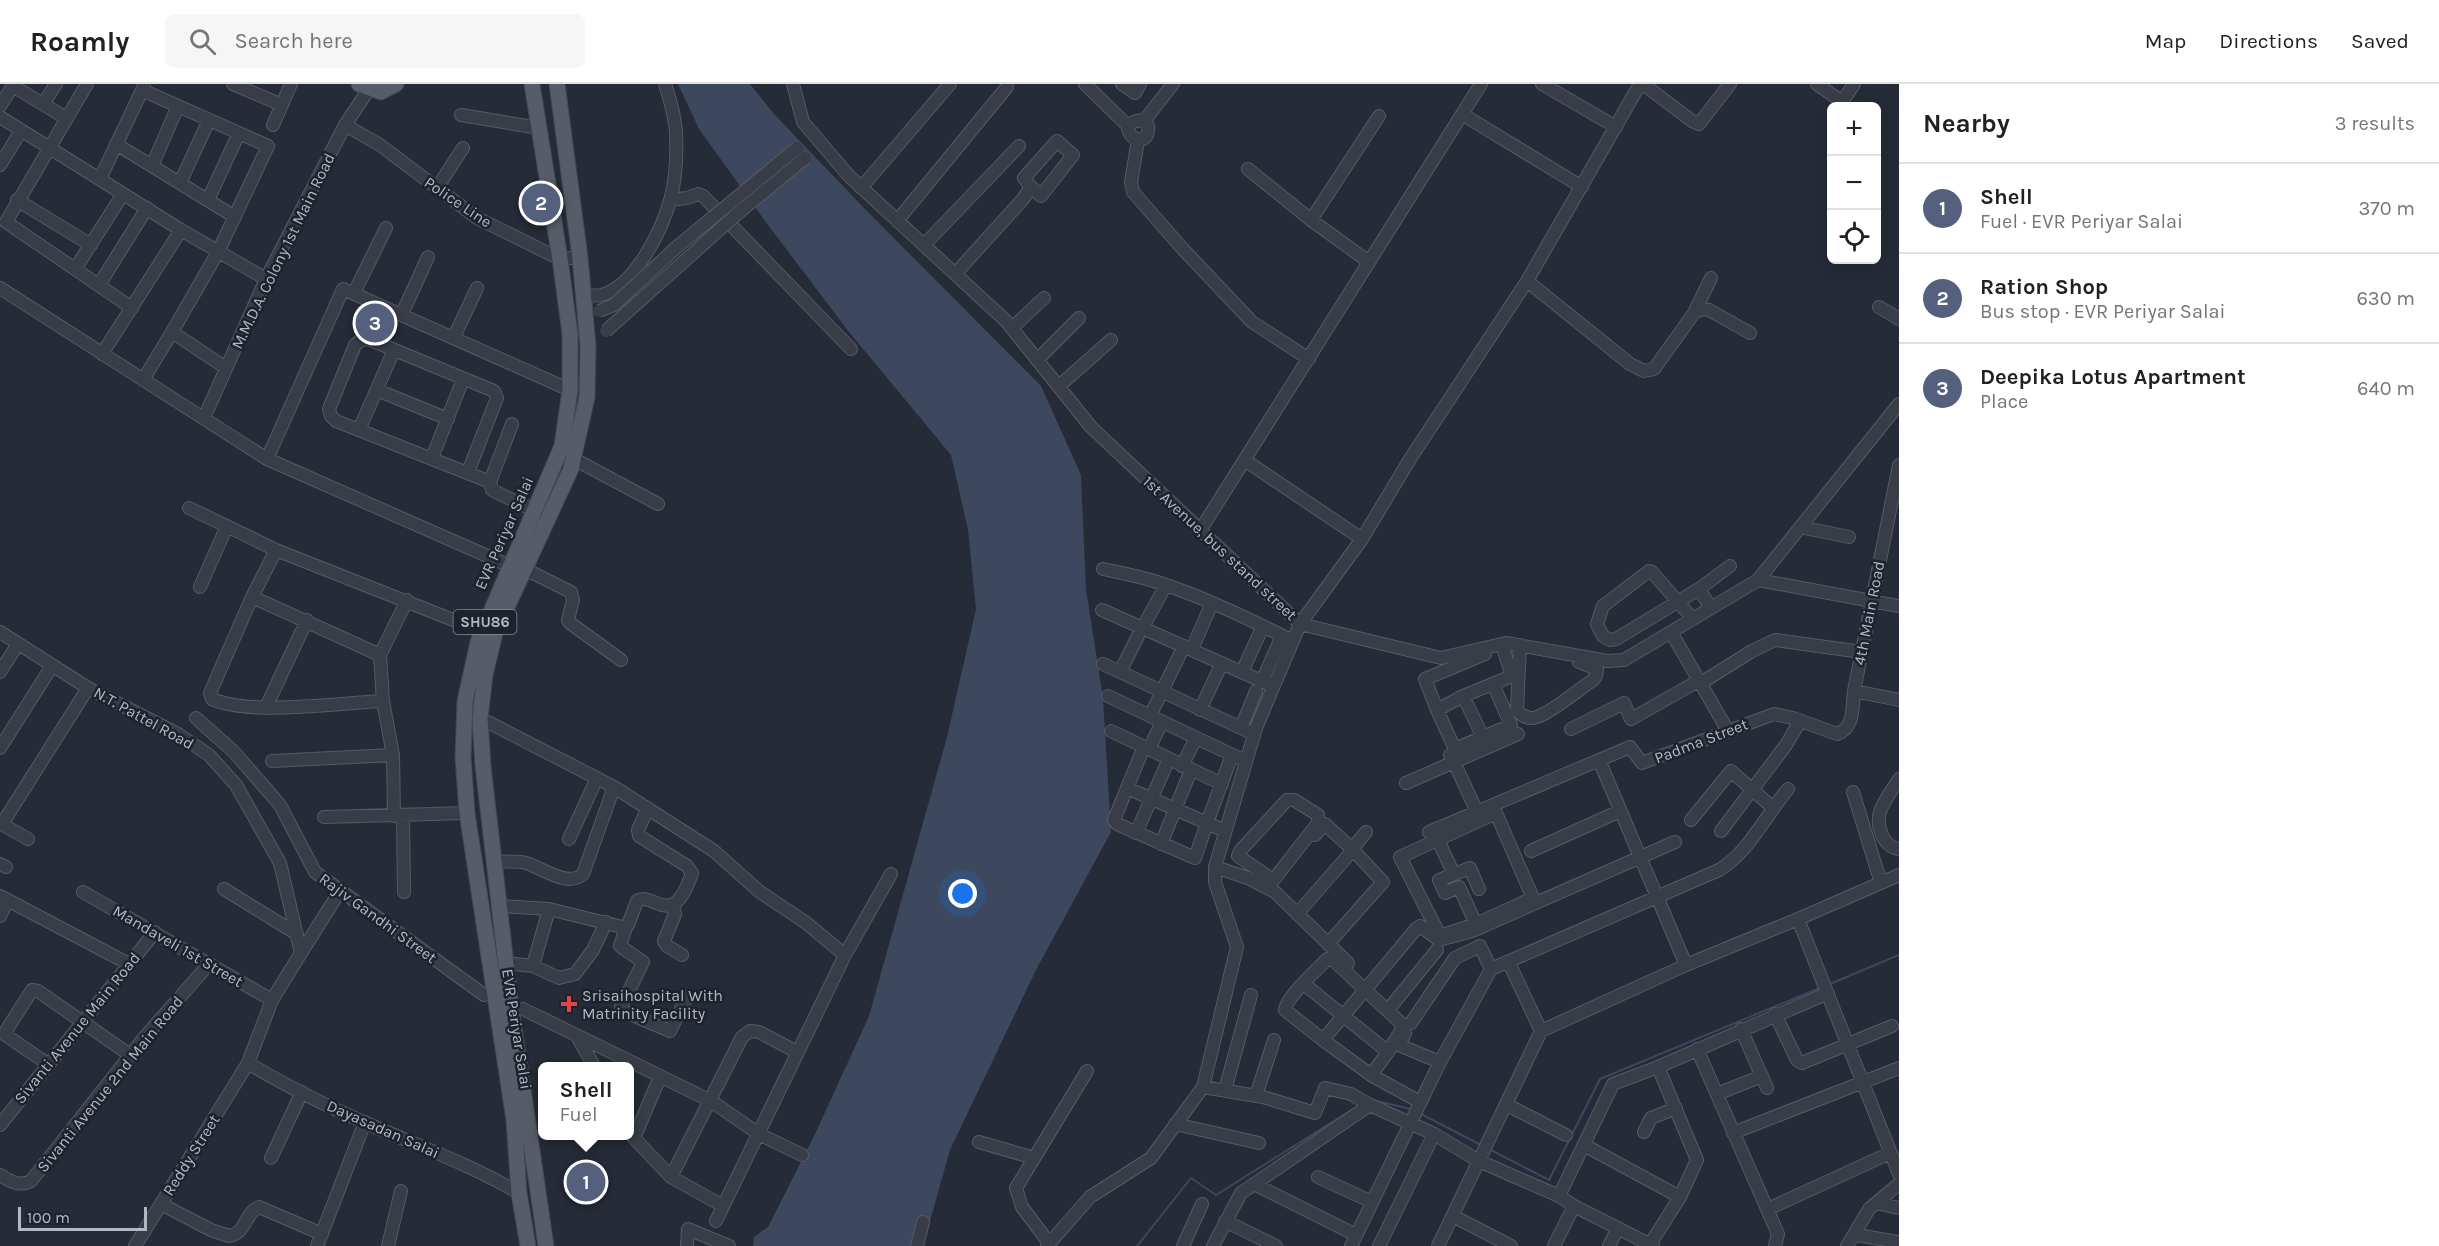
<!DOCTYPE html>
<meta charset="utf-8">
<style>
:root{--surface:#fff;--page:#f6f6f6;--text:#202124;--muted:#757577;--line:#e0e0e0;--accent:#54607d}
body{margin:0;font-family:Karla,sans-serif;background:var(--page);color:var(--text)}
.controls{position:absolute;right:18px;top:18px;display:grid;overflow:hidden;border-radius:9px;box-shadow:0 6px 24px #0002}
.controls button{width:54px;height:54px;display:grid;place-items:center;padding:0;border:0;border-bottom:2px solid var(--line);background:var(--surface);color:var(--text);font:30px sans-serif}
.scale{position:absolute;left:18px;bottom:15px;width:129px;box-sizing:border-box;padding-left:6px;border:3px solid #b3b8c4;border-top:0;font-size:16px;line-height:21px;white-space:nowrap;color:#b3b8c4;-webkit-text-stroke:4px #1d232d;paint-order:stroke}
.you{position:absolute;left:963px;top:810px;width:21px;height:21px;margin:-15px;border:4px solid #fff;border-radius:50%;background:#1a73e8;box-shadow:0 0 0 9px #1a73e833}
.badge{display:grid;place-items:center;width:39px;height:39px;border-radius:50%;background:var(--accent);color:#fff;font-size:20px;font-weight:700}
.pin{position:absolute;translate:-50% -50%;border:3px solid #fff;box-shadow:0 2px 6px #0006}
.popup{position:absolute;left:538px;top:978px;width:96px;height:78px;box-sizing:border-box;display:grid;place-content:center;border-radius:9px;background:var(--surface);filter:drop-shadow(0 2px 4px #0005);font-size:20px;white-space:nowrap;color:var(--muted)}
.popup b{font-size:22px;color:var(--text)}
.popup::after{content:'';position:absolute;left:50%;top:100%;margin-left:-12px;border:12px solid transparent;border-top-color:var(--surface)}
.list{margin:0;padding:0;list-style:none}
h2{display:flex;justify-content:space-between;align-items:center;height:78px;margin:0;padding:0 24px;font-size:26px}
h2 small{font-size:20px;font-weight:400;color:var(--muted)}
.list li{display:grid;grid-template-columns:39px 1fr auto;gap:18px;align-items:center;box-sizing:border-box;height:90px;padding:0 24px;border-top:2px solid var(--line)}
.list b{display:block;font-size:22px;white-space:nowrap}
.list p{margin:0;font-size:20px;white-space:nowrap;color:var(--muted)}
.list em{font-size:20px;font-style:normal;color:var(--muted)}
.icon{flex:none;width:33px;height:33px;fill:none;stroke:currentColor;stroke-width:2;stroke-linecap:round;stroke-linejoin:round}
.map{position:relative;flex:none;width:1899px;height:1162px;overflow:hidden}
header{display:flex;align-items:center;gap:36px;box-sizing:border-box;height:84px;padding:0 30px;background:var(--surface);border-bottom:2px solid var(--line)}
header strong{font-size:28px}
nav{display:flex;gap:33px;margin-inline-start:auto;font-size:21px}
.search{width:420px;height:54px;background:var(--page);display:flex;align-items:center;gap:15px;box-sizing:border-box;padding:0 21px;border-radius:9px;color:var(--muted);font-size:22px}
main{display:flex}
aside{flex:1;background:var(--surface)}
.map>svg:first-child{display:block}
</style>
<header>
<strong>Roamly</strong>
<div class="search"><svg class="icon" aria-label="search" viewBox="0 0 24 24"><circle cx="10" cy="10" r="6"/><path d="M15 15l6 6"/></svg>Search here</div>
<nav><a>Map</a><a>Directions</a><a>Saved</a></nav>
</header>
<main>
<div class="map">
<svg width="1899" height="1162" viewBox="0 0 1899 1162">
<rect width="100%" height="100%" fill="#252b37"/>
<!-- water -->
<path fill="#3d485e" d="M 678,0 L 750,0 L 774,30 L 864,124 L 1041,302 L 1081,391 L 1086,505 L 1103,614 L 1111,748 L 1036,886 L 950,1066 L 923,1162 L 753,1162 L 754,1153 L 768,1143 L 815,1050 L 869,932 L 947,653 L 976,525 L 968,446 L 951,371 L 849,248 L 765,137 L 699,45 Z"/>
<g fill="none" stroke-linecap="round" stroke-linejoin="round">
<!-- stream -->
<path stroke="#3d485e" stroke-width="2" d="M 1830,900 L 1899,871
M 1368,1015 L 1411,1025
M 1419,1029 L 1481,1061
M 1489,1065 L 1549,1096 L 1600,995 L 1822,903
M 1137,1162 L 1191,1094 L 1216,1111 L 1361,1020"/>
<defs>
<path id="minor" d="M 87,0 L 6,138 L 132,224
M 233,0 L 282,21
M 793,0 L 803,38 L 849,92 L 1006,237 L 1091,343 L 1300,540 L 1441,574 L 1506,559 L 1607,577 L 1624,576 L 1758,496 L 1899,320
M 1085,0 L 1128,42 C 1128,56 1146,62 1148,47 C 1150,33 1134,35 1128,42
M 1122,0 L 1135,9 L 1140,0
M 1542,0 L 1616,43
M 1643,0 L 1692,37 L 1699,40 L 1730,0
M 1817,0 L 1842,18 L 1854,0
M 13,2 L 66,34
M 142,6 L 268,62 L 218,168 L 172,248 L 226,284
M 43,20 L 56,0
M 0,22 L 14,0
M 1462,30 L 1582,103
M 461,31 L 539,44
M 0,33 L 181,146 L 266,195
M 1144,37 L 1173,0
M 273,41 L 291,0
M 345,41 L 380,61 L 477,134 L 560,175 L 580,173
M 1138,56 L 1131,98 L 1133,108 L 1181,163 L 1252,238 L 1309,275
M 116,60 L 235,133
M 0,81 L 21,47
M 152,82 L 178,22
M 1248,85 L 1311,136 L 1369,178
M 100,95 L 144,2
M 180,99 L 209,36
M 437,104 L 463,64
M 861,104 L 950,0
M 17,116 L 91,161
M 208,116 L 239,49
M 670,116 L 687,114 L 698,110 L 703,112 L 851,265
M 1311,136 L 1379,32
M 897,137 L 1007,3
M 924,161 L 1019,62
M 75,185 L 123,110
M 956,189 L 1023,115 L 1031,103 L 1024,94 L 1057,57 L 1073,71 L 1041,112 L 1031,103
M 1527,197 L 1630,280 L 1644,287 L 1654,285 L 1694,229 L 1702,225 L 1709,226 L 1750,249
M 99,201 L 147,124
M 0,204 L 267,375 L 510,482
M 354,209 L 386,144
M 583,211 C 589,211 596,212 601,211 C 635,203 663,144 671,113 C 676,93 677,70 676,49 C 675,32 670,16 665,0
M 1879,223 L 1899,235
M 1694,229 L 1711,194
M 402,230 L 428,173
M 1012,244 L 1044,214
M 454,253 L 477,204
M 102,270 L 181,146
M 1037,276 L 1079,234
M 143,296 L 172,248
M 1059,302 L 1111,256
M 377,306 L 448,335
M 204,334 L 266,195 L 345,41 L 369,5
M 512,340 L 490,398 L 492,406 L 535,427
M 359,346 L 394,266
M 432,374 L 463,295
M 267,375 L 343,205 L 570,306
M 574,375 L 658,420
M 1246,377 L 1362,455
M 468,388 L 497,314 L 494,307 L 368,255 L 361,256 L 355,261 L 329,325 L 331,332 L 336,337 L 490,398
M 189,424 L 276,466 L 481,547
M 1800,443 L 1849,453
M 1201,445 L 1481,0
M 276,466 L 252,513 L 210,609 L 212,615 C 250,632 339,619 383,617
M 525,485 L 571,508 L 573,516 L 568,536 L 570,539 L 621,576
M 1103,485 C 1121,489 1139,492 1157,498 C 1204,513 1249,535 1293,557
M 1758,496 L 1899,522
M 200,503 L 227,442
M 1699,505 L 1730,482
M 252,513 L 380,571
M 1102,526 L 1273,602
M 1693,535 L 1652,488 L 1649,487 L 1603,522 L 1597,540 L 1603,552 L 1610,556 L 1616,555 L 1699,505 L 1711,524
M 1143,543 L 1166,501
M 0,548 L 88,604 L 178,650 L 209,671 L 236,701 L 280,779 L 301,869 L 272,916 L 248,979 L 135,1162
M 1671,548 L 1728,647
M 1520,561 L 1517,625 C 1520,632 1529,636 1537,633 C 1552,628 1578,606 1593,596 L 1596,592 L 1597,585 L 1579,578
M 1192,565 L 1212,519
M 1485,570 L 1425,595 L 1437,626 L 1463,612 L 1512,592 L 1502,561
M 1103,580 L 1254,650
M 0,588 L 18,560
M 1120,588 L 1138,552
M 1242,588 L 1263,542
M 1262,597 L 1282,552
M 1701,599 L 1752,567 L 1775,556 L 1862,568
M 1854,607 L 1899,616
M 1108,612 L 1239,674
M 1463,612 L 1483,653
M 266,623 L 307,536
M 1200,626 L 1222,579
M 1437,626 L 1455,665 L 1511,641 L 1493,600
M 1150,632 L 1184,562
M 196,634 L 234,668 L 280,721 L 315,788 L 484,911
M 475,634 L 480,634 L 614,703 L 714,767 L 760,808 L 805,838 L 845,871
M 1241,644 L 1256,607
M 1571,645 L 1624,619 L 1631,635 L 1700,596
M 1111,647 L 1222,700
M 0,664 L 52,582
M 1149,665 L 1162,638
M 1599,676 L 1686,881
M 272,677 L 393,671
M 1182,682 L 1196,654
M 1899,695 C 1893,705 1883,717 1880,728 C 1876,742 1883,763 1899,765
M 1406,699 L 1454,678 L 1450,671
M 1127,704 L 1144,663
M 1853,708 L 1881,799
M 1477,728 L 1454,678 L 1518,650
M 1496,729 L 1533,814 L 1476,840 L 1440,852 L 1400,773 Z
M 394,732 L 393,671 L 383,617 L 380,571 L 407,516
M 403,732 L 404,808
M 324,733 L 467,729
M 1691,736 L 1731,687 L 1772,723
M 0,739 L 28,755
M 2,740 L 88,604
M 1225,747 L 1207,739 L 1195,774 L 1117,740 L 1114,736 L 1127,704 L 1207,739 L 1232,671
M 1721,747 L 1786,661 L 1800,637
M 1429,748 L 1630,663 L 1642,679 L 1774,630 L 1793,634 L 1837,650 C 1855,644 1852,623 1854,607 L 1899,381
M 1434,748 L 1454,790
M 1136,749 L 1169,675
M 1315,751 L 1325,740 L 1352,765 L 1366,748
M 569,755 L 597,694
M 1161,760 L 1191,686
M 1531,767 L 1620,727
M 493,778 C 503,778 516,776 526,779 C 543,784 568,804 583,790 L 614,703
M 0,780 L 6,783
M 1215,783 L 1248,794 L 1275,808 L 1348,879
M 1268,803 L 1318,739 L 1318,731 L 1294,716 L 1287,716 L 1240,767 L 1238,772 L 1273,796
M 224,805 L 297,850
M 83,808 L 272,916
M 0,812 L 129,880
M 500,822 L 549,825 L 622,843 L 628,841 L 637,817 C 654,806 672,849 692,789 L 687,782 L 639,752 L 638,746 L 648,724
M 673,822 L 675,830 L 664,857 L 667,862 L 682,871
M 1297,830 L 1353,766 L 1383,798 L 1328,860
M 0,832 L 8,816
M 1798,835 L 1899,1090
M 1476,840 L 1459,803 L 1445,809 L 1439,796 L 1470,784 L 1479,805
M 626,843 L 620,862 L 643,878 L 621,923 L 623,927 L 670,947 L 687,913
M 301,869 L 340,807
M 1331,874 L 1404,942 L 1388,968 L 1371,991 L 1323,956 L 1285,926 C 1287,912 1317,886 1327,875 Z
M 1509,879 L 1541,947
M 515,880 L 533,882 L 559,894 L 575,890 L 593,866 L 606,838
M 533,882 L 549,825
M 1304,900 L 1388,968
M 1392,921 L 1437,866
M 523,925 L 711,1017 L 759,1050 L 802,1071
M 1775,930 L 1797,976 L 1802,979 L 1892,942
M 1411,939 L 1455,874 L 1480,862 L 1491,885
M 1741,945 L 1767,1004
M 1405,949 L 1401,957 L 1401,962 L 1440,978
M 577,952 L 594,982
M 1323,956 L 1416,845 L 1420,842 L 1439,856 L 1472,847 L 1675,758
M 1697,965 L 1778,1150 L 1775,1162
M 248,979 C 286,1002 327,1022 368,1040 C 419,1062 471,1081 519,1109
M 48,980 L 4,950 L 32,906 L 38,907 L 130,971
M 1371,991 L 1420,1018
M 1203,1003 L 1263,1013 L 1315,1029 L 1325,1004 L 1351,1010 L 1370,1021
M 1225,1006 L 1251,911
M 1717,1010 L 1762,992
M 1256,1012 L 1274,956
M 1507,1021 L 1566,1051
M 1175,1040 L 1259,1059
M 0,1041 L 155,848
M 630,1046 L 634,1054 L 671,1093 L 723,1122
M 1644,1048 L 1651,1034 L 1676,1024
M 1733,1049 L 1899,984
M 634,1054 L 660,993
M 979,1058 L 1034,1074
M 1584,1061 L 1680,1113
M 271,1074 L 302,1008
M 0,1091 C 10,1097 19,1103 31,1097 L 143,955 L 209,880
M 671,1093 L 742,953 L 750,947 L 759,948 L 797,968
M 1318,1093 L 1372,1118
M 1254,1100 L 1356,1151
M 1559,1112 L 1613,1000 L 1658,983 L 1828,909
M 1876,1119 L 1899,1124
M 161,1120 L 211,1146 L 229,1152 C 247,1149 245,1128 259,1123 L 322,1150
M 1768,1125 L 1890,1069
M 1453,1132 L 1511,1162
M 716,1137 L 845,871 L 891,790
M 1225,1137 L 1276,1162
M 1857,1151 L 1899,1158
M 1049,1159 L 1022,1123 L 1016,1104 L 1087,987
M 317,1162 L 365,1038
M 388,1162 L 401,1107
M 687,1162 L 688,1145 L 729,1162
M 917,1162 L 923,1138
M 1047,1162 L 1090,1113 L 1151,1074 L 1203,1003 L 1237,863 L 1215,798 L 1215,783 L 1256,644 L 1300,540 L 1362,455 L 1410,375 L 1527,197 L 1640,0
M 1183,1162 L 1202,1120
M 1213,1162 L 1241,1109 L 1370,1021 L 1434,1050 L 1479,1077 L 1559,1112 L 1574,1122 L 1653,1162
M 1351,1162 L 1440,978 L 1491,885 L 1719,786 C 1749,768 1766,731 1788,705
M 1379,1162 L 1434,1050
M 1438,1162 L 1541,947 L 1686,881 L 1798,835 L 1899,791
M 1554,1162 L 1574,1122
M 1609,1162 L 1618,1144
M 1649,1162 L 1680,1113 L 1697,1076 L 1658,983
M 1847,1162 L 1869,1125 L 1899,1100"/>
<path id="major" d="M 359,0 L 381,8 L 396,0
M 528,1162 L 519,1109 L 514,1036 L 467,729 L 463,673 L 465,617 L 478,558 L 562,362 L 570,306 L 570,250 L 560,175 L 532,0
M 546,1162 L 511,923 L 483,682 L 480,634 L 485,591 L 495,549 L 571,385 L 587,313 L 588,262 L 580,173 L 557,0"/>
</defs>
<!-- minor casing -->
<use href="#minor" stroke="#565b66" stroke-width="14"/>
<!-- major casing -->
<use href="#major" stroke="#414751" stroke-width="17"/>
<!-- minor -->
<use href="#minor" stroke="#383d48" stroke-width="12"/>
<!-- major -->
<use href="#major" stroke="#565c68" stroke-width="15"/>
<defs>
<path id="minor-bridge" d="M 599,227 L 614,221 L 678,162 L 797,64
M 606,247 L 737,130 L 805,74"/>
</defs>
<!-- minor-bridge casing -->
<use href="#minor-bridge" stroke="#565b66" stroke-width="14" stroke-linecap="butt"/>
<!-- minor-bridge -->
<use href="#minor-bridge" stroke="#383d48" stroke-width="12"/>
</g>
<!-- markers -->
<path fill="#e0444e" stroke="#1d232d" stroke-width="2" d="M566 911h6v6h6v6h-6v6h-6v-6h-6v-6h6z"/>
<g text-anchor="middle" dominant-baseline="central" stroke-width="5" stroke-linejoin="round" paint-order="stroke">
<!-- shield labels -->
<rect fill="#1d232d" stroke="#868b97" stroke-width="1.5" x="453.5" y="526" width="63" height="24" rx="4.5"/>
<g font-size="15" font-weight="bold" fill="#b3b8c4">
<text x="485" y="538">SHU86</text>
</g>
<!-- street labels -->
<g font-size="16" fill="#b3b8c4" stroke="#1d232d">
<text transform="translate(458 118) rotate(34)">Police Line</text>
<text transform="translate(283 167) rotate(-64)">M.M.D.A. Colony 1st Main Road</text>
<text transform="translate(504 449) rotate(-66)">EVR Periyar Salai</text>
<text transform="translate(1220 464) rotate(43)">1st Avenue, bus stand street</text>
<text transform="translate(1869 529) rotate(-79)">4th Main Road</text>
<text transform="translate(144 634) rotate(29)">N.T. Pattel Road</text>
<text transform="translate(1701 657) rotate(-21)">Padma Street</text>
<text transform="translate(378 834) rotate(36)">Rajiv Gandhi Street</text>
<text transform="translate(178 862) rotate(30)">Mandaveli 1st Street</text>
<text transform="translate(77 944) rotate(-51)">Sivanti Avenue Main Road</text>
<text transform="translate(517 945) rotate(81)">EVR Periyar Salai</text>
<text transform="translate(110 1000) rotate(-51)">Sivanti Avenue 2nd Main Road</text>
<text transform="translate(383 1045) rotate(24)">Dayasadan Salai</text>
<text transform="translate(191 1071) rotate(-58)">Reddy Street</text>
</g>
<!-- poi labels -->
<g font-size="16" fill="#b3b8c4" stroke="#1d232d" text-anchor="start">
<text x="582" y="911">Srisaihospital With<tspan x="582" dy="18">Matrinity Facility</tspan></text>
</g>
</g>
</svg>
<div class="controls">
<button>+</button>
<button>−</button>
<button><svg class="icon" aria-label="locate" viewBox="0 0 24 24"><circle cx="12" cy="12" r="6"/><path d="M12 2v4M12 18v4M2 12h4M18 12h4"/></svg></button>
</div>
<div class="scale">100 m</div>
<div class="you"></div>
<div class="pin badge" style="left:586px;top:1098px">1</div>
<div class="popup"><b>Shell</b>Fuel</div>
<div class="pin badge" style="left:541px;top:119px">2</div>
<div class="pin badge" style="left:375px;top:239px">3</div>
</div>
<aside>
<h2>Nearby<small>3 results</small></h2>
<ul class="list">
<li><span class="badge">1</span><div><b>Shell</b><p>Fuel · EVR Periyar Salai</p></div><em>370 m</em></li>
<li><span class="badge">2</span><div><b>Ration Shop</b><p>Bus stop · EVR Periyar Salai</p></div><em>630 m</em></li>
<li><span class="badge">3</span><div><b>Deepika Lotus Apartment</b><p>Place</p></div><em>640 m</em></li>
</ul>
</aside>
</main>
